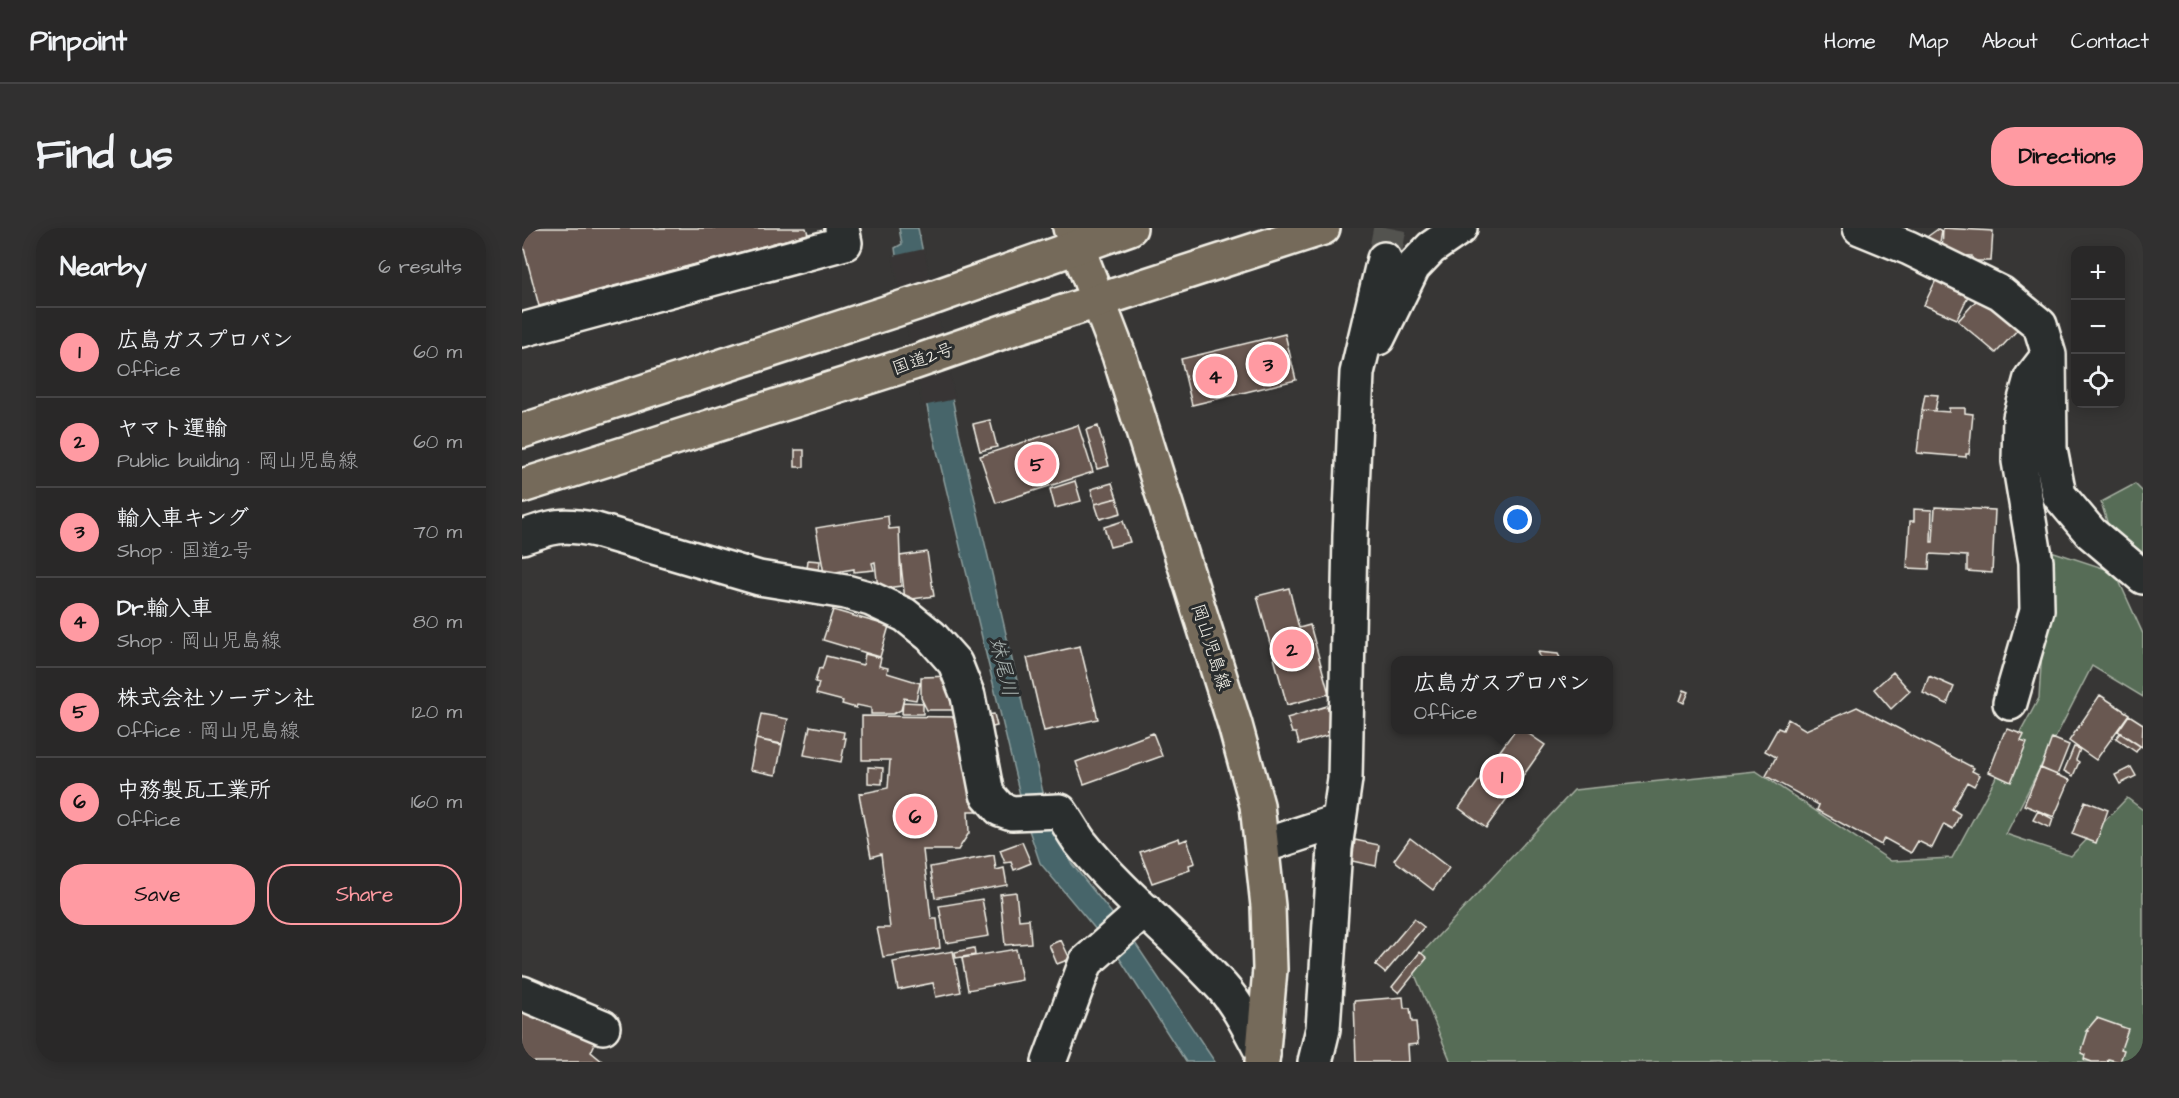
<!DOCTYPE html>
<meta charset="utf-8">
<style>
:root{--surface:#292828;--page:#313030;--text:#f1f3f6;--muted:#a5a6a8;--line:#454445;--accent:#ff9aa2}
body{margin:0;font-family:"Architects Daughter","Klee One",sans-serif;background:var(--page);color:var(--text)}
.controls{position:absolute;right:18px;top:18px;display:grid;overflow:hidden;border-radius:12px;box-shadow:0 3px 15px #0003}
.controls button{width:54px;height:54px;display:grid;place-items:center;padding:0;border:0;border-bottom:2px solid var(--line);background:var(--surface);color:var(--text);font:30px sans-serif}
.you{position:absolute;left:996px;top:292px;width:21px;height:21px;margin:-15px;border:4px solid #fff;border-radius:50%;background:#1a73e8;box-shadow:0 0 0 9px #1a73e833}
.badge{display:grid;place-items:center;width:39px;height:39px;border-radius:50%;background:var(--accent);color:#111;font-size:20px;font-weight:700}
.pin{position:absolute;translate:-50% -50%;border:3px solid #fff;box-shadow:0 2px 6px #0006}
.popup{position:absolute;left:869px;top:428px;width:222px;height:78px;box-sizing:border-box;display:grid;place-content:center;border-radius:12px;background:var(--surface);filter:drop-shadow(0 2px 4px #0005);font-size:20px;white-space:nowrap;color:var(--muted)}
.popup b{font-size:22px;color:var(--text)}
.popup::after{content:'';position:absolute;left:50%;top:100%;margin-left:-12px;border:12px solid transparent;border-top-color:var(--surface)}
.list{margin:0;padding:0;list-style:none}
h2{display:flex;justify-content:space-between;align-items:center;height:78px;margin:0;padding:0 24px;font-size:26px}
h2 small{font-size:20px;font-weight:400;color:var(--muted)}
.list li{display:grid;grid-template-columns:39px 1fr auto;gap:18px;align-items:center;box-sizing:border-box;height:90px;padding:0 24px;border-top:2px solid var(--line)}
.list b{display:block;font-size:22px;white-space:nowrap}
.list p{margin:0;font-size:20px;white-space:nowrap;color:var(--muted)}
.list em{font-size:20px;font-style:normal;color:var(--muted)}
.actions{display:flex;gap:12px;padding:18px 24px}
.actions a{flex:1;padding:14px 0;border:2px solid var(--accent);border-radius:24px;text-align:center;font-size:21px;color:var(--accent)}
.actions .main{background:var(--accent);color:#111}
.icon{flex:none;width:33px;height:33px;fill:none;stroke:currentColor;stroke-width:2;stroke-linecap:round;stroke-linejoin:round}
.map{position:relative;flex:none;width:1621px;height:834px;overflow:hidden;border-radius:24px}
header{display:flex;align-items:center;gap:36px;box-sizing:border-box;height:84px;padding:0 30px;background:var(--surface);border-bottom:2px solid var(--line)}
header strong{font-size:28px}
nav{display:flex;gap:33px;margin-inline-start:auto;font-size:21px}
.intro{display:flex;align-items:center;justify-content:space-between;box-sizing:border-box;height:144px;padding:0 36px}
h1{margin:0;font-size:42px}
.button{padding:15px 27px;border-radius:24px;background:var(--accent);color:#111;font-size:21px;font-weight:700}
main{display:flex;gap:36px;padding:0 36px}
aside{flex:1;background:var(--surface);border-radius:24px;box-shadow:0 3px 15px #0003}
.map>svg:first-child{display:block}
</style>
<header>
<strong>Pinpoint</strong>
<nav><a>Home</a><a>Map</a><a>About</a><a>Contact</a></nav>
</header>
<div class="intro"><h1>Find us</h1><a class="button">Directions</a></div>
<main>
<aside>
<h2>Nearby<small>6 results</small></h2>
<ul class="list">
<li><span class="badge">1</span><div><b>広島ガスプロパン</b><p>Office</p></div><em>60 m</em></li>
<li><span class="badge">2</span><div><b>ヤマト運輸</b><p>Public building · 岡山児島線</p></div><em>60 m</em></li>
<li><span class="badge">3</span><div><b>輸入車キング</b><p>Shop · 国道2号</p></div><em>70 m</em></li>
<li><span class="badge">4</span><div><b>Dr.輸入車</b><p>Shop · 岡山児島線</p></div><em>80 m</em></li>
<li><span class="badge">5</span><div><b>株式会社ソーデン社</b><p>Office · 岡山児島線</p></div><em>120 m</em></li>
<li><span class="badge">6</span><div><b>中務製瓦工業所</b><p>Office</p></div><em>160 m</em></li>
</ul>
<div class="actions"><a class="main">Save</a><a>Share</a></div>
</aside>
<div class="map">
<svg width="1621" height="834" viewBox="0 0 1621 834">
<rect width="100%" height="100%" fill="#373635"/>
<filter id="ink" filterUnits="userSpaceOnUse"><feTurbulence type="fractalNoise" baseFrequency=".0167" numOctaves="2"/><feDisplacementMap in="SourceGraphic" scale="12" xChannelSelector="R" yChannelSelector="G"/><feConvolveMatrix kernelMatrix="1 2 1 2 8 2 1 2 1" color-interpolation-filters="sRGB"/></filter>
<g filter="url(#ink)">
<!-- green -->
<path fill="#566c57" stroke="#a5aea0" stroke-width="1.5" d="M 1613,256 L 1621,264 L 1621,333 L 1589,307 L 1579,274 Z
M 1526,322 L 1593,344 L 1621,406 L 1621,469 L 1570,438 L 1484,606 L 1549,628 L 1605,570 L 1621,582 L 1621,834 L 929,834 L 889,737 L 1052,562 L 1234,543 L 1369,633 L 1430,630 L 1517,470 Z"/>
<!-- water -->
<path fill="#47656a" stroke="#8c9d9c" stroke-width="1.5" d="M 377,0 L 396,0 L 437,204 L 523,573 L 532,602 L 550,636 L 609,709 L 693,834 L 664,834 L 596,728 L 518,635 L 505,596 L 410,202 L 375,35 L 373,20 L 380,16 Z"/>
<!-- pier -->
<path fill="#373635" d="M 402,21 L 433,171 L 401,178 L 371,28 Z"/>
<!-- building -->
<path fill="#695951" stroke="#f4f1e8" stroke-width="1.5" d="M 0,0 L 284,0 L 286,6 L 17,78 L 0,13 Z
M 1421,0 L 1471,3 L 1469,33 L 1450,33 L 1450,28 L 1420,27 Z
M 1416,1 L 1420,3 L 1416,26 L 1395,16 Z
M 1414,52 L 1447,66 L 1435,91 L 1402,77 Z
M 1460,66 L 1498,99 L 1474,125 L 1436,93 Z
M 763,106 L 774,152 L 670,177 L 659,131 Z
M 1403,166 L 1416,167 L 1413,183 L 1400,182 Z
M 1427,180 L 1443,180 L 1443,185 L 1451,186 L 1447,226 L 1444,226 L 1444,229 L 1395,225 L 1400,182 L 1427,184 Z
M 468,192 L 475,219 L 458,223 L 451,196 Z
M 556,197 L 571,244 L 474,275 L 458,228 Z
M 576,198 L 587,238 L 575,241 L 564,202 Z
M 273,222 L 282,222 L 282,239 L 273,239 Z
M 553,253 L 559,273 L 533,280 L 528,261 Z
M 590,255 L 595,270 L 573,276 L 569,261 Z
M 595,270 L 599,285 L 578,291 L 573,276 Z
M 1413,279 L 1473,282 L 1470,345 L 1445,343 L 1445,328 L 1408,326 L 1407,341 L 1385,340 L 1388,293 L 1392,293 L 1392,281 L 1410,282 L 1409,314 L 1411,314 Z
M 366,288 L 367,301 L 377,300 L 379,358 L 356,361 L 353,334 L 350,335 L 352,342 L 332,344 L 332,341 L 302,346 L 294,300 Z
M 601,293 L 608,314 L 588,319 L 582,299 Z
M 405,324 L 412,368 L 383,372 L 378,328 Z
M 286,332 L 298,333 L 296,352 L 284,351 Z
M 767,360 L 777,400 L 788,397 L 807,466 L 765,477 L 735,368 Z
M 311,382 L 367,398 L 358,429 L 301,412 Z
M 558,418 L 576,491 L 522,503 L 505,430 Z
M 1016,424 L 1036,426 L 1039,432 L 1020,432 Z
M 343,426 L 359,430 L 357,438 L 366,440 L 365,445 L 398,455 L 394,472 L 382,470 L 379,482 L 371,486 L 349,486 L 349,480 L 335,477 L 334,480 L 320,476 L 321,473 L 294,466 L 297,455 L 293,454 L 297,440 L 300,441 L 304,428 L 341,437 Z
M 1371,444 L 1388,463 L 1369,481 L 1352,461 Z
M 432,448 L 439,482 L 405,482 L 399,470 L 399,449 Z
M 1407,448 L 1432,459 L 1425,476 L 1401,465 Z
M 1162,462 L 1167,464 L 1162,475 L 1158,473 Z
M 1578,467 L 1607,486 L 1574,532 L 1547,513 Z
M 381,474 L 401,475 L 401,486 L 380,486 Z
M 805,478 L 811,497 L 807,498 L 810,506 L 777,516 L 774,505 L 770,505 L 765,490 Z
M 1335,479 L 1452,540 L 1450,543 L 1458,547 L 1452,558 L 1445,554 L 1430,581 L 1438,586 L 1431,601 L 1422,596 L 1410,620 L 1396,613 L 1389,625 L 1362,610 L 1359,617 L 1295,582 L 1297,577 L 1244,548 L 1254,529 L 1243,523 L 1256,500 L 1261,502 L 1266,491 L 1284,502 Z
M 239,486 L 266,491 L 260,516 L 234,511 Z
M 472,486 L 475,498 L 466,500 L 463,487 Z
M 1607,487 L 1621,496 L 1620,519 L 1596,503 Z
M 340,488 L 442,489 L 452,554 L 446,555 L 448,573 L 458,573 L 459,583 L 446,583 L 447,605 L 436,622 L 401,622 L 409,691 L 415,691 L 418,720 L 361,729 L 355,700 L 368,700 L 359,626 L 349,629 L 337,566 L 366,560 L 368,532 L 340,532 Z
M 288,498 L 322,504 L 321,510 L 324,510 L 319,534 L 282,527 Z
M 1486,501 L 1502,507 L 1499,513 L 1505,515 L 1489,554 L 1467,544 L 1482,505 Z
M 993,502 L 1001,502 L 1023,517 L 964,600 L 937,580 Z
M 631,505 L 640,528 L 562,556 L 554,534 Z
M 1598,505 L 1618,518 L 1614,524 L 1594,510 Z
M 1530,510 L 1547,517 L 1535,547 L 1519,540 Z
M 234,511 L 260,517 L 254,547 L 228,542 Z
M 1552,519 L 1558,521 L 1554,532 L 1557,534 L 1551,548 L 1542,543 Z
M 346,539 L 361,540 L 360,556 L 346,555 Z
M 1609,539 L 1614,548 L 1598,556 L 1593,547 Z
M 1518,540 L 1548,552 L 1532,589 L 1502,577 Z
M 1563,573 L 1586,582 L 1574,615 L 1550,606 Z
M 1516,583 L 1531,591 L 1528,600 L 1511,592 Z
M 657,610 L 658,614 L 665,611 L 673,635 L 667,637 L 668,642 L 630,655 L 618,624 Z
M 888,610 L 927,640 L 911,662 L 872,632 Z
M 833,612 L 857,617 L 854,638 L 830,633 Z
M 500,614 L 509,635 L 492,642 L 489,634 L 483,635 L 478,622 Z
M 472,627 L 474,642 L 482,640 L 485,657 L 413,670 L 408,639 Z
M 494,664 L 497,692 L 507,691 L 509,715 L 483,717 L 478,666 Z
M 460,671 L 467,708 L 424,715 L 417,678 Z
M 892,691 L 902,699 L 863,745 L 853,737 Z
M 539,712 L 548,731 L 535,736 L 527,717 Z
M 452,720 L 453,727 L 434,730 L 433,724 Z
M 494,721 L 500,752 L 446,762 L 440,730 Z
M 431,723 L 439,764 L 414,769 L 411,755 L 376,762 L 371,734 Z
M 898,724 L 905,730 L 877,765 L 870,759 Z
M 881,769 L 882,780 L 888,780 L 890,794 L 894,794 L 896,816 L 886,817 L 887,834 L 834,834 L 832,773 Z
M 0,782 L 75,811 L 69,824 L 81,834 L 0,834 Z
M 1575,790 L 1606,801 L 1599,821 L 1602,822 L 1598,834 L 1586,831 L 1585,834 L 1570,834 L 1562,831 L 1563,827 L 1559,825 L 1566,803 L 1564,803 Z"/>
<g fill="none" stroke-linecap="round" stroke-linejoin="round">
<!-- minor-tunnel -->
<path stroke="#535250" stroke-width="33" stroke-dasharray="33 16" stroke-linecap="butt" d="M 862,31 L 868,0"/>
<defs>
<path id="minor" d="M 1338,0 L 1387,20 L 1479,65 L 1518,97 L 1527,127 L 1528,221 L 1537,267 L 1569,305 L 1621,349
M 0,102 L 323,15 L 320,0
M 856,110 L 891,39 L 909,20 L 938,0
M 0,309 C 31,298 41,295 74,302 L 237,350 L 324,364 L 349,371 L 383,387 L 409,408 L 433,435 L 446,468 L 465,566 L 478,581 L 490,585 L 538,583 C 545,593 551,604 558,614 C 600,667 655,709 700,759 C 717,778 729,804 741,826
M 1488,475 L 1515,382 L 1514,334 L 1497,233 L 1498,190 L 1509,150 L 1526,128
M 741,618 L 817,593
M 0,765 L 81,799
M 527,834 L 564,734 L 623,682
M 793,834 L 801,801 L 813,620 L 823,551 L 828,308 L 835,145 L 862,31"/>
<path id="major" d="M 548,0 L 597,127 L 713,497 L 735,577 L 746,678 L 748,741 L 740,834"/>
<path id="highway" d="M 0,203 L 413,69 L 608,0
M 0,258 L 391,135 L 495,99 L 801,0"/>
</defs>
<!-- minor casing -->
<use href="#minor" stroke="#f4f1e8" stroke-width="38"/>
<!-- major casing -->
<use href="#major" stroke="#f4f1e8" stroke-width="38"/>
<!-- highway casing -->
<use href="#highway" stroke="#f4f1e8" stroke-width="38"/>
<!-- minor -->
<use href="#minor" stroke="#2a2d2e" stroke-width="33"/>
<!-- major -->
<use href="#major" stroke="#746a5a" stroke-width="33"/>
<!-- highway -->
<use href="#highway" stroke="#746a5a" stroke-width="33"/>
</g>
</g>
<g text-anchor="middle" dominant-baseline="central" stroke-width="6" stroke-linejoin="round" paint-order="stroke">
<!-- street labels -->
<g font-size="18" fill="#f4f1e8" stroke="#2a2d2e">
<text transform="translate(401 131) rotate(-19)">国道2号</text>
<text transform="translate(689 419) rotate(72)">岡山児島線</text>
</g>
<!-- water labels -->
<g font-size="20" font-style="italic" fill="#afb9b6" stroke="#2a2d2e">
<text transform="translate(481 439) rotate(76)">妹尾川</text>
</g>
</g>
</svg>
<div class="controls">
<button>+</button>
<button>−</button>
<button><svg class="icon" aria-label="locate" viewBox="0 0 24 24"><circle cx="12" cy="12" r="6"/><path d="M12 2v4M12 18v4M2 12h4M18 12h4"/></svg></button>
</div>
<div class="you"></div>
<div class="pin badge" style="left:980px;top:548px">1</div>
<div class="popup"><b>広島ガスプロパン</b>Office</div>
<div class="pin badge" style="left:770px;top:421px">2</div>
<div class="pin badge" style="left:746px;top:136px">3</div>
<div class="pin badge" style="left:693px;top:148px">4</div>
<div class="pin badge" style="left:515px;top:236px">5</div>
<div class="pin badge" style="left:393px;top:588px">6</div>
</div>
</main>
